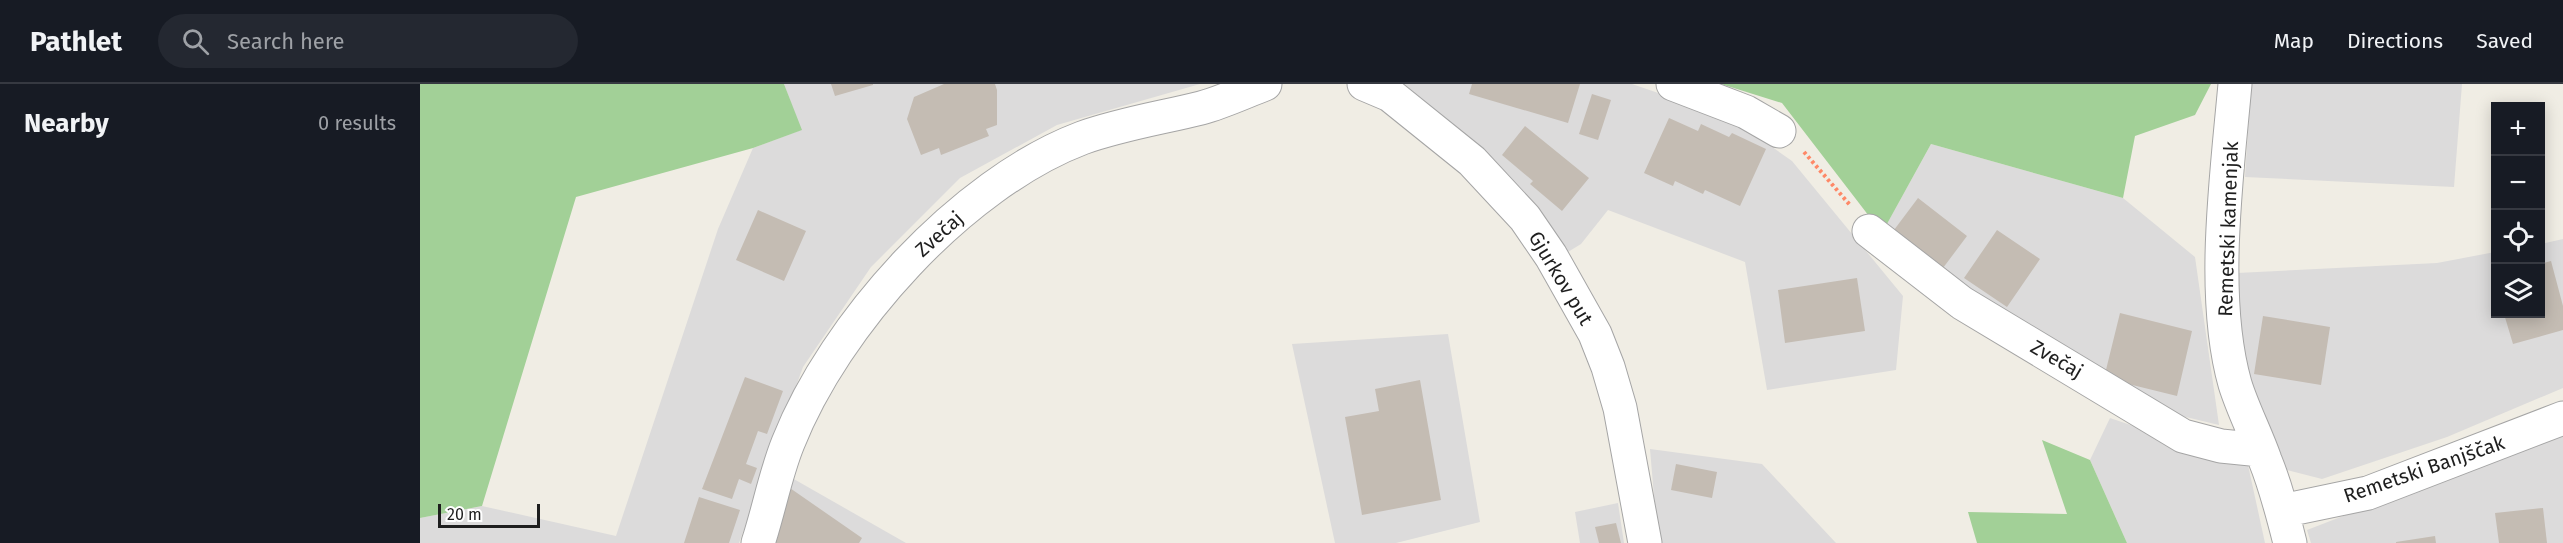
<!DOCTYPE html>
<meta charset="utf-8">
<style>
:root{--surface:#171b24;--page:#242831;--text:#f1f3f6;--muted:#9ea1a6;--line:#363941}
body{margin:0;font-family:"Fira Sans",sans-serif;background:var(--page);color:var(--text)}
.controls{position:absolute;right:18px;top:18px;display:grid;overflow:hidden;border-radius:0px;box-shadow:0 3px 15px #0003}
.controls button{width:54px;height:54px;display:grid;place-items:center;padding:0;border:0;border-bottom:2px solid var(--line);background:var(--surface);color:var(--text);font:30px sans-serif}
.scale{position:absolute;left:18px;bottom:15px;width:102px;box-sizing:border-box;padding-left:6px;border:3px solid #1e1e1e;border-top:0;font-size:16px;line-height:21px;white-space:nowrap;color:#1e1e1e;-webkit-text-stroke:4px #fff;paint-order:stroke}
.list{margin:0;padding:0;list-style:none}
h2{display:flex;justify-content:space-between;align-items:center;height:78px;margin:0;padding:0 24px;font-size:26px}
h2 small{font-size:20px;font-weight:400;color:var(--muted)}
.icon{flex:none;width:33px;height:33px;fill:none;stroke:currentColor;stroke-width:2;stroke-linecap:round;stroke-linejoin:round}
.map{position:relative;flex:none;width:2143px;height:459px;overflow:hidden}
header{display:flex;align-items:center;gap:36px;box-sizing:border-box;height:84px;padding:0 30px;background:var(--surface);border-bottom:2px solid var(--line)}
header strong{font-size:28px}
nav{display:flex;gap:33px;margin-inline-start:auto;font-size:21px}
.search{width:420px;height:54px;background:var(--page);display:flex;align-items:center;gap:15px;box-sizing:border-box;padding:0 21px;border-radius:33px;color:var(--muted);font-size:22px}
main{display:flex}
aside{flex:1;background:var(--surface)}
.map>svg:first-child{display:block}
</style>
<header>
<strong>Pathlet</strong>
<div class="search"><svg class="icon" aria-label="search" viewBox="0 0 24 24"><circle cx="10" cy="10" r="6"/><path d="M15 15l6 6"/></svg>Search here</div>
<nav><a>Map</a><a>Directions</a><a>Saved</a></nav>
</header>
<main>
<aside>
<h2>Nearby<small>0 results</small></h2>
<ul class="list">
</ul>
</aside>
<div class="map">
<svg width="2143" height="459" viewBox="0 0 2143 459">
<rect width="100%" height="100%" fill="#f0ede4"/>
<!-- residential -->
<path fill="#dcdbdb" d="M 364,0 L 780,0 L 637,41 L 540,94 L 451,183 L 383,283 L 319,459 L 0,459 L 0,434 L 62,422 L 196,452 L 298,145 L 333,64 L 381,46 Z
M 971,0 L 1212,0 L 1311,34 L 1372,77 L 1483,212 L 1476,286 L 1347,306 L 1325,178 L 1188,126 L 1161,160 L 1143,171 Z
M 1831,0 L 2042,0 L 2034,103 L 1825,93 Z
M 1511,60 L 1703,114 L 1775,173 L 1799,341 L 1745,328 L 1680,294 L 1462,149 Z
M 2143,155 L 2143,304 L 2027,353 L 1902,395 L 1863,385 L 1831,297 L 1817,235 L 1817,189 L 2017,179 L 2075,168 L 2076,230 L 2120,230 L 2121,160 Z
M 1028,250 L 1060,438 L 976,459 L 915,459 L 872,260 Z
M 1690,334 L 1828,381 L 1845,459 L 1707,459 L 1670,376 Z
M 2143,347 L 2143,459 L 1891,459 L 1887,446 Z
M 1230,365 L 1342,380 L 1416,459 L 1238,459 Z
M 365,390 L 486,459 L 344,459 Z
M 1198,419 L 1204,459 L 1160,459 L 1155,428 Z"/>
<!-- forest -->
<path fill="#a2d097" d="M 0,0 L 364,0 L 382,46 L 333,64 L 156,113 L 62,422 L 0,434 Z
M 1301,0 L 1791,0 L 1775,31 L 1715,52 L 1703,114 L 1511,60 L 1462,149 L 1362,19 Z
M 1622,356 L 1670,376 L 1707,459 L 1557,459 L 1548,428 L 1647,430 Z"/>
<!-- building -->
<path fill="#c4bcb3" d="M 411,0 L 453,0 L 453,1 L 415,12 Z
M 524,0 L 575,0 L 577,6 L 577,41 L 566,45 L 569,52 L 521,71 L 519,64 L 501,71 L 487,35 L 494,13 Z
M 1052,0 L 1160,0 L 1148,39 L 1049,10 Z
M 1172,10 L 1191,16 L 1178,56 L 1159,50 Z
M 1249,34 L 1278,47 L 1281,40 L 1309,53 L 1312,49 L 1346,65 L 1320,122 L 1285,106 L 1283,110 L 1255,97 L 1253,102 L 1224,89 Z
M 1105,42 L 1169,94 L 1142,127 L 1110,100 L 1113,97 L 1082,71 Z
M 1498,114 L 1547,152 L 1520,188 L 1471,150 Z
M 338,126 L 386,147 L 364,197 L 316,176 Z
M 1577,146 L 1620,175 L 1587,223 L 1544,194 Z
M 2131,177 L 2143,222 L 2143,246 L 2093,260 L 2084,230 L 2120,230 L 2120,180 Z
M 1437,194 L 1445,247 L 1365,259 L 1358,206 Z
M 1700,229 L 1772,247 L 1757,312 L 1684,294 Z
M 1843,232 L 1910,243 L 1901,301 L 1834,290 Z
M 325,293 L 363,307 L 347,350 L 338,347 L 326,380 L 337,384 L 331,400 L 319,395 L 312,415 L 282,405 Z
M 1000,296 L 1021,416 L 942,431 L 925,333 L 959,327 L 955,305 Z
M 1256,380 L 1297,388 L 1292,414 L 1251,406 Z
M 367,402 L 442,454 L 439,459 L 356,459 L 353,457 Z
M 279,413 L 320,426 L 309,459 L 264,459 Z
M 2123,424 L 2127,459 L 2079,459 L 2075,429 Z
M 1196,439 L 1201,459 L 1179,459 L 1175,443 Z
M 2015,452 L 2016,459 L 1976,459 L 1976,458 Z"/>
<g fill="none" stroke-linecap="round" stroke-linejoin="round">
<defs>
<path id="minor" d="M 944,0 L 970,11 L 1052,77 L 1105,134 L 1131,172 L 1175,250 L 1188,283 L 1200,324 L 1225,459
M 1253,0 L 1326,28 L 1359,47
M 1815,0 C 1807,90 1790,212 1815,300 C 1823,326 1836,350 1845,376 C 1856,403 1863,431 1870,459
M 1449,147 L 1542,219 L 1763,352 L 1801,362 L 1841,366
M 1862,427 L 1948,409 L 2143,334
M 338,459 C 349,426 355,391 368,359 C 415,240 541,100 662,54 C 701,40 741,34 781,24 C 803,18 824,8 845,0"/>
</defs>
<!-- minor casing -->
<use href="#minor" stroke="#a5a5a5" stroke-width="35"/>
<!-- path -->
<path stroke="#fe8867" stroke-width="4" stroke-dasharray="3 3" stroke-linecap="butt" d="M 1384,68 L 1430,121"/>
<!-- minor -->
<use href="#minor" stroke="#fff" stroke-width="33"/>
</g>
<g text-anchor="middle" dominant-baseline="central" stroke-width="4.5" stroke-linejoin="round" paint-order="stroke">
<!-- street labels -->
<g font-size="20" fill="#1e1e1e" stroke="#fff">
<text transform="translate(1808 145) rotate(-88)">Remetski kamenjak</text>
<text transform="translate(519 150) rotate(-42)">Zvečaj</text>
<text transform="translate(1141 194) rotate(59)">Gjurkov put</text>
<text transform="translate(1637 275) rotate(30)">Zvečaj</text>
<text transform="translate(2004 385) rotate(-19)">Remetski Banjščak</text>
</g>
</g>
</svg>
<div class="controls">
<button>+</button>
<button>−</button>
<button><svg class="icon" aria-label="locate" viewBox="0 0 24 24"><circle cx="12" cy="12" r="6"/><path d="M12 2v4M12 18v4M2 12h4M18 12h4"/></svg></button>
<button><svg class="icon" aria-label="layers" viewBox="0 0 24 24"><path d="M12 4l9 5-9 5-9-5zM3 14l9 5 9-5"/></svg></button>
</div>
<div class="scale">20 m</div>
</div>
</main>
